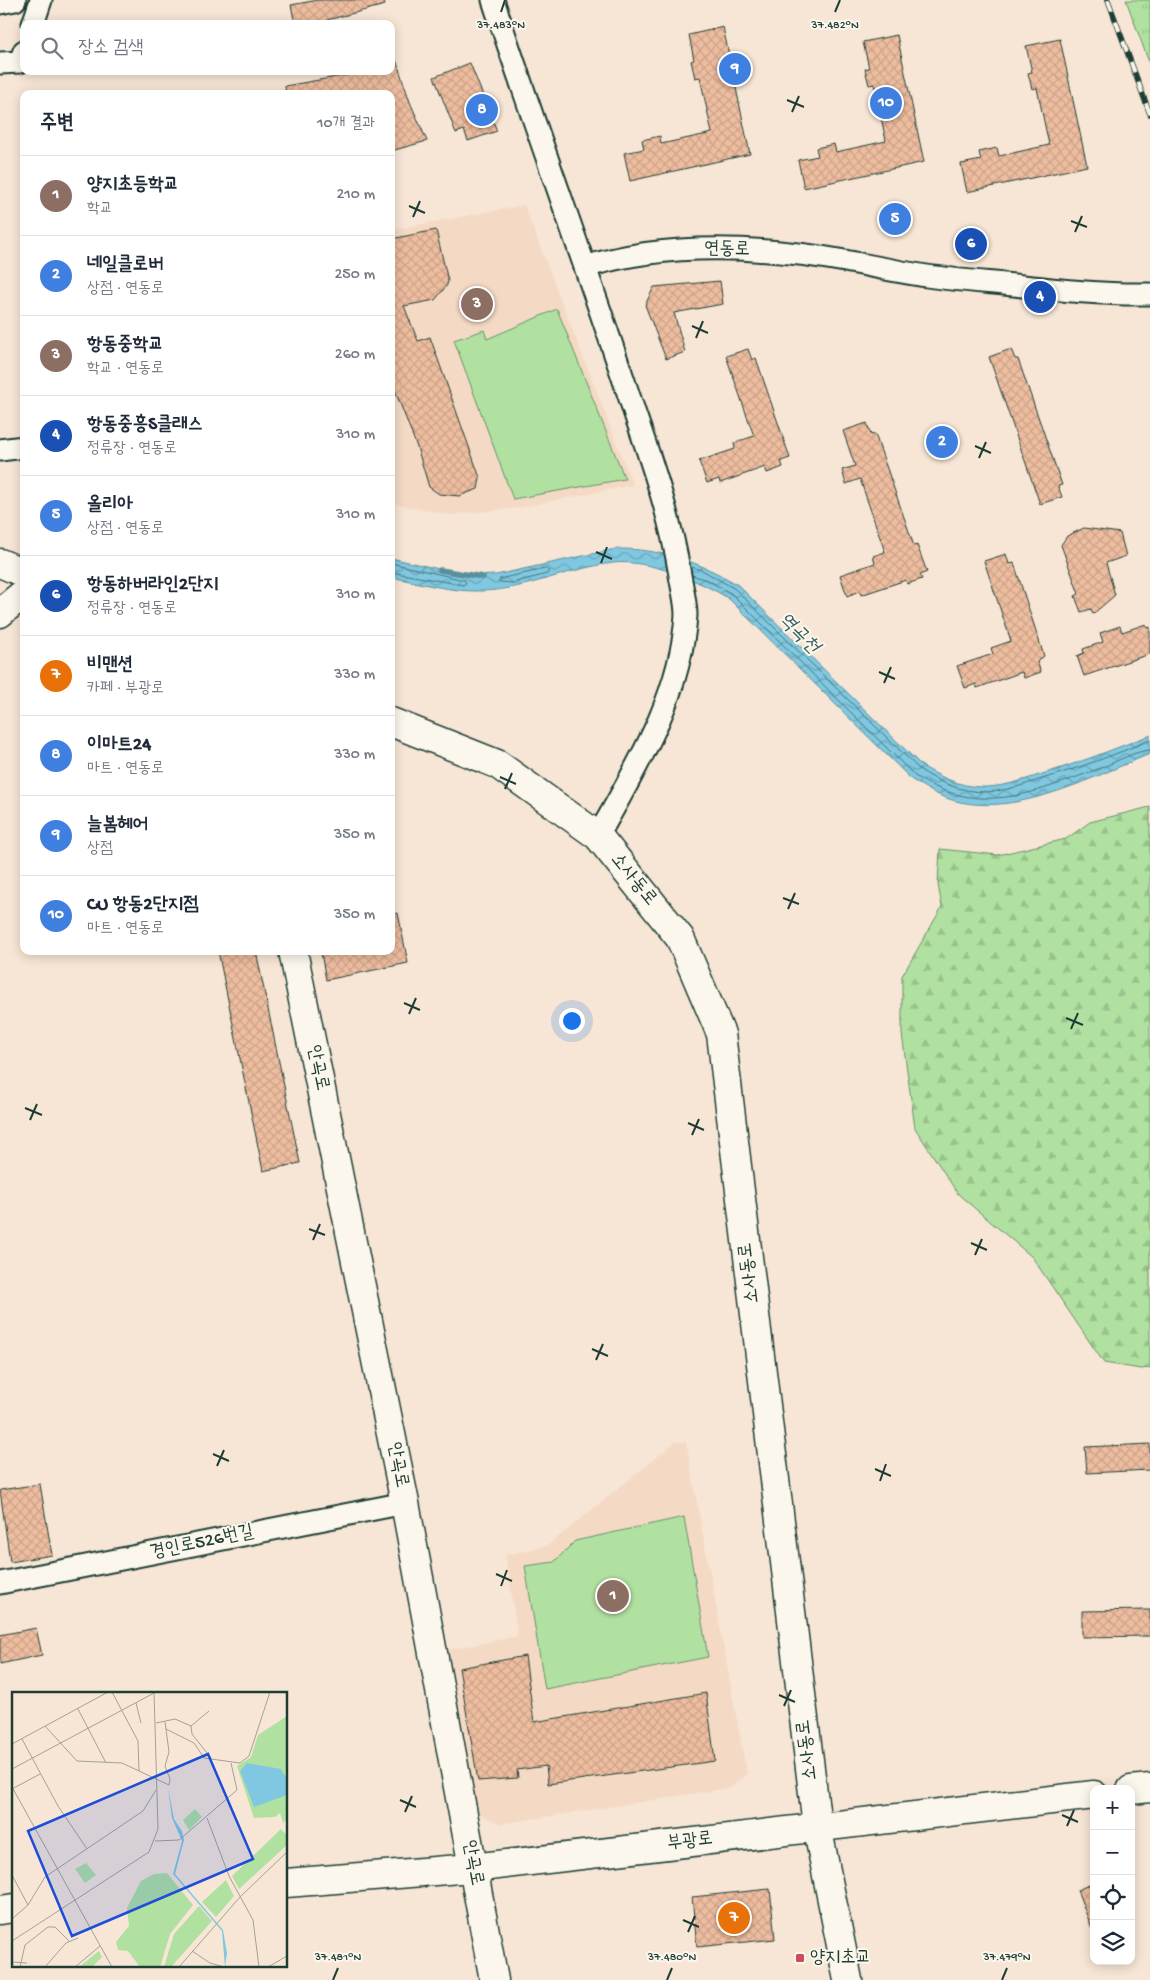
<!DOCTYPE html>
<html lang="ko">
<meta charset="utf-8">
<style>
:root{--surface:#fff;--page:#f2f2f3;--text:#1f2937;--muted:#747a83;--line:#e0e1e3;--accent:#d1495b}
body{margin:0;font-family:"Gochi Hand","Poor Story",sans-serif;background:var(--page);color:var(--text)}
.controls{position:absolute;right:15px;bottom:15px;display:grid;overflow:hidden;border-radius:10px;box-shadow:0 2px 12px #0003}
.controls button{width:45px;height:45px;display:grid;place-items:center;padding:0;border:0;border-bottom:1px solid var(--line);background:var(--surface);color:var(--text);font:25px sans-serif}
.you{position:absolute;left:571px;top:1020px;width:18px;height:18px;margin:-12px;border:4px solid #fff;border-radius:50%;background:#1a73e8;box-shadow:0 0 0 8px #1a73e833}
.badge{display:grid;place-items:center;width:32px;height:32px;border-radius:50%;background:var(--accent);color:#fff;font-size:16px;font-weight:700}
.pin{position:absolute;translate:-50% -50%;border:2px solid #fff;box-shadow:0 1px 5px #0006}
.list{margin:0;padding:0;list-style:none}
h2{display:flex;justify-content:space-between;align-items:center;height:65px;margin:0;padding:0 20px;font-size:21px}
h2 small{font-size:16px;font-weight:400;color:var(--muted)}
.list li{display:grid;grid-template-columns:32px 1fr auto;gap:15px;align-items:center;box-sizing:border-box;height:80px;padding:0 20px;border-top:1px solid var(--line)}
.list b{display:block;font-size:19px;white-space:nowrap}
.list p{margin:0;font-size:16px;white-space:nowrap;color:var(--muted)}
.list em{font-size:16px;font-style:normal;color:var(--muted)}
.icon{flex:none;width:28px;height:28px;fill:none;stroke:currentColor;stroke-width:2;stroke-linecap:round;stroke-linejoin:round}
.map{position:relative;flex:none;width:1150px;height:1980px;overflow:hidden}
.search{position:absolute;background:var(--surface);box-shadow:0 2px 12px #0003;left:20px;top:20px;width:375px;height:55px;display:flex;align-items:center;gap:12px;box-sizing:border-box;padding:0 18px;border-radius:10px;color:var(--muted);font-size:19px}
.panel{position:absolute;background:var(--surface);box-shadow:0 2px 12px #0003;left:20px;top:90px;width:375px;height:865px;border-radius:10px}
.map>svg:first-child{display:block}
</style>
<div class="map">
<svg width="1150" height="1980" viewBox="0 0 1150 1980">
<defs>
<pattern id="forest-firs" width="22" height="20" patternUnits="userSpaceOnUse" patternTransform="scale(1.25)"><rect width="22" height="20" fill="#b1e1a1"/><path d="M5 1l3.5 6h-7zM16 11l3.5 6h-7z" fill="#98c28b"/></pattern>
<pattern id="park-tufts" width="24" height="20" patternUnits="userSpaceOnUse" patternTransform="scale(1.25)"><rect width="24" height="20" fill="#b1e1a1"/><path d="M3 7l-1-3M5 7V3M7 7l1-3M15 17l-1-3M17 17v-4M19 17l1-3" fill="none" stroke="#98c28b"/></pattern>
<pattern id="water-waves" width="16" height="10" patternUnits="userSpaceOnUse" patternTransform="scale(1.25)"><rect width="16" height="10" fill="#80c8e1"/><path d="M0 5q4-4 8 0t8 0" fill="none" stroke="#68a4b7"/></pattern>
<pattern id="building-cross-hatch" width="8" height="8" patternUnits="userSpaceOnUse" patternTransform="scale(1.25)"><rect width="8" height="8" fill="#eebd9f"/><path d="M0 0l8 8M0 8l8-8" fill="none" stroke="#cca38a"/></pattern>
</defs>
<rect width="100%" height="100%" fill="#f7e6d5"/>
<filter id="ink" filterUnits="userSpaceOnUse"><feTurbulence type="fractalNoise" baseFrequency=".02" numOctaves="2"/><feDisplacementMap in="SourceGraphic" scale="10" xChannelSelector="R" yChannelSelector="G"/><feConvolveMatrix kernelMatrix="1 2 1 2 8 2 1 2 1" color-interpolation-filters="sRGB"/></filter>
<g filter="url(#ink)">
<!-- built -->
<path fill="#f4dac5" d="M 524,205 L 633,485 L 518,508 L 450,515 L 391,503 L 391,230 Z
M 675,1442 L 686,1442 L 747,1774 L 730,1788 L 500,1824 L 474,1811 L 448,1650 L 518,1636 L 505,1555 L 547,1546 Z"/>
<!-- green -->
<path fill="#b1e1a1" stroke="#688f6a" d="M 557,309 L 625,479 L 513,499 L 454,340 L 484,330 L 487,339 Z
M 684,1517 L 708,1657 L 545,1689 L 525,1566 L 554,1562 L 575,1541 Z"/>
<!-- forest -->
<path fill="url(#forest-firs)" stroke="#688f6a" d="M 1150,807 L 1150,1368 L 1141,1369 L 1104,1363 L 1032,1257 L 958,1194 L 915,1128 L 902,1034 L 902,976 L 942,907 L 938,884 L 940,849 L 998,855 L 1066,839 L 1090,822 Z"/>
<!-- park -->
<path fill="url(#park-tufts)" stroke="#688f6a" d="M 1126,0 L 1150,0 L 1150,65 Z"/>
<!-- water -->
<path fill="url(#water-waves)" stroke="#59909c" d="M 615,549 C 659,548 701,562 738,585 L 922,766 C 942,778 963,788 987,787 C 1006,786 1024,780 1042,774 C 1079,763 1114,749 1150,735 L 1150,754 C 1092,777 1013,820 949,799 C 936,795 924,787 912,780 L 728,598 C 698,580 648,559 613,563 C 568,568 527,590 482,591 C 451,592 421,583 391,577 L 391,558 L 469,576 L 496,575 Z"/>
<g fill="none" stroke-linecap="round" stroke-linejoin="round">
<!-- shore -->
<path stroke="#467579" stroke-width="1" d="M 391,563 L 464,580 L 466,583 L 463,585 L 391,572
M 691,567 L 702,570 L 735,589 L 919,769 C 939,783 962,792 986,792 C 1006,791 1024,785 1042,779 C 1079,768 1114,755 1150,740
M 546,569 L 549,571 L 547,574 L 512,583 L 499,582 L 500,579 Z
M 692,575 L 709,581 L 732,594 L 915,776 C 981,818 1037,792 1103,767 C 1118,761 1135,751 1150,750"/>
<!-- stream -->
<path stroke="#59909c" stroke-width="5.5" d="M 440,570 L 483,577"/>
</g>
<!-- building -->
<path fill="url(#building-cross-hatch)" stroke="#1f3d34" d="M 318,0 L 384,0 L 385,5 L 327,20 L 328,24 L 295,24 L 291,5 Z
M 723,27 L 750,154 L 630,181 L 624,153 L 644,149 L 642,140 L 660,136 L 661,144 L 712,133 L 700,77 L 695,78 L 691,61 L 694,60 L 689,35 Z
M 897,35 L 924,162 L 804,188 L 798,160 L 818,156 L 816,148 L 834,144 L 836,152 L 886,141 L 874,84 L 869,85 L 865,69 L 869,68 L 863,42 Z
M 1060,39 L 1087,166 L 967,192 L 961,164 L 981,160 L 979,152 L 997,148 L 999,156 L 1049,145 L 1037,88 L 1032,89 L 1028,73 L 1032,72 L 1026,46 Z
M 391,54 L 394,54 L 410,102 L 427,141 L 391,151 L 391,94 L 286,94 L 285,86 L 353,74 L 352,71 L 391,71 Z
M 470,63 L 497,131 L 468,141 L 464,130 L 456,133 L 434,77 Z
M 436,230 L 448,281 L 447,285 L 435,300 L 404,306 L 418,341 L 430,337 L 480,478 L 478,489 L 459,496 L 439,494 L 429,487 L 417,447 L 391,380 L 391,239 Z
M 720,281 L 723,304 L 674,313 L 685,352 L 666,359 L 645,305 L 654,287 Z
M 748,349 L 752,360 L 756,358 L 790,458 L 781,461 L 783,467 L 767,473 L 765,467 L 720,483 L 719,479 L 707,483 L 699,461 L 735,449 L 734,443 L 754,436 L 726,356 Z
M 1011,349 L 1015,359 L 1018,359 L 1062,485 L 1058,486 L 1062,497 L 1040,504 L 989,357 Z
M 867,423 L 871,435 L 875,434 L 914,546 L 917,545 L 927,572 L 920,575 L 922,579 L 907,584 L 906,580 L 861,595 L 860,591 L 847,596 L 840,575 L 875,563 L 873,556 L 885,552 L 860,479 L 846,484 L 842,470 L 855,466 L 843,431 Z
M 1084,528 L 1120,533 L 1126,556 L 1106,563 L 1115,595 L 1093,614 L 1091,609 L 1081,612 L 1075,596 L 1079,594 L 1061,545 L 1067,536 Z
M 1006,554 L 1009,564 L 1014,563 L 1044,656 L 1037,662 L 1041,672 L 1024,678 L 1022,672 L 977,688 L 976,684 L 965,688 L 957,666 L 993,654 L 991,648 L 1011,641 L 984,561 Z
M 1146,624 L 1147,628 L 1150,627 L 1150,654 L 1084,676 L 1077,656 L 1084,653 L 1083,649 L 1103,642 L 1100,633 L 1120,626 L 1122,632 Z
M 398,913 L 408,963 L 326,980 L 321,953 L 391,951 L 391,914 Z
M 218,951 L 256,951 L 300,1163 L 263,1171 Z
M 1150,1444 L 1150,1470 L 1087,1473 L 1085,1447 Z
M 40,1484 L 52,1555 L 10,1562 L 0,1490 Z
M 1150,1610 L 1150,1636 L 1082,1637 L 1082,1611 Z
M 36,1628 L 42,1655 L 0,1664 L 0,1635 Z
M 525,1656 L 534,1722 L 706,1693 L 715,1761 L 548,1784 L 546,1766 L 517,1770 L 518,1778 L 478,1781 L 459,1668 Z
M 1094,1883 L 1094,1931 L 1093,1931 L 1077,1890 Z
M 770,1889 L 775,1939 L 697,1947 L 692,1897 Z"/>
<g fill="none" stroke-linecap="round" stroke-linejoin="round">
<defs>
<path id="minor" d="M 493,0 C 539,139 590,277 636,417 C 654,469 671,520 680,575 C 682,588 686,602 686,615 C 681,696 637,766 598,836
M 0,3 L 15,0
M 33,24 L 41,0
M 0,63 L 20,62 L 24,51
M 585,267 C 668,241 760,246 845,261 C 872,266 899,272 927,276 C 956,280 985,282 1014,285 C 1059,290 1105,295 1150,294
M 0,450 L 24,447
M 0,1583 L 405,1503"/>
<path id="tertiary" d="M 0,563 L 24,573
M 0,613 L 24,593
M 391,722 L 497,764 L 598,836 L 680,938 L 721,1034 L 817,1826 L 848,1980
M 293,951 L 405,1503 L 494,1980
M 1131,1790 L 1150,1788
M 286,1883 L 472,1868 L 1094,1795
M 0,1910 L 14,1908"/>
</defs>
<!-- minor casing -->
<use href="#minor" stroke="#1f3d34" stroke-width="25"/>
<!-- tertiary casing -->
<use href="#tertiary" stroke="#1f3d34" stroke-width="31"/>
<!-- minor -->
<use href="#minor" stroke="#fbf7ec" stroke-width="21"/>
<!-- tertiary -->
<use href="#tertiary" stroke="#fbf7ec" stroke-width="28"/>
<defs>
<path id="rail" d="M 1108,0 L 1150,114"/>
</defs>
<!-- rail casing -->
<use href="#rail" stroke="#1f3d34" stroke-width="5.5"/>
<!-- rail -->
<use href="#rail" stroke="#fbf7ec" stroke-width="4" stroke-dasharray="11" stroke-linecap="butt"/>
</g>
</g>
<!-- ticks -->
<path fill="none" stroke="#1f3d34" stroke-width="2" d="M 501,12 L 505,0M 835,12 L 840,0M 787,100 L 804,107M 792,112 L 799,96M 409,206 L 425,213M 413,217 L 420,201M 1071,221 L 1087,227M 1075,232 L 1082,216M 692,326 L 708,333M 696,338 L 703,321M 975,446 L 991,453M 979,458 L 986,442M 596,552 L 612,559M 601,563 L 607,547M 879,672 L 895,679M 884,683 L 891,667M 500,777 L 516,784M 505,789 L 512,773M 783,898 L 799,904M 788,909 L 795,893M 404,1003 L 420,1010M 409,1014 L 416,998M 1066,1018 L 1083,1025M 1071,1029 L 1078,1013M 25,1108 L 42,1115M 30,1120 L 37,1104M 688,1123 L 704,1130M 692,1135 L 699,1119M 309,1229 L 325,1235M 313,1240 L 320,1224M 971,1243 L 987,1250M 975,1255 L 982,1239M 592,1349 L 608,1356M 596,1360 L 603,1344M 213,1454 L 229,1461M 217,1466 L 224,1450M 875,1469 L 891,1476M 880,1481 L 886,1464M 496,1574 L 512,1581M 501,1586 L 507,1570M 779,1695 L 795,1702M 784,1706 L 791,1690M 400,1800 L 416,1807M 405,1812 L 412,1796M 1062,1815 L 1078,1822M 1067,1826 L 1074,1810M 683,1920 L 699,1927M 688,1932 L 695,1916M 333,1980 L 338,1968M 667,1980 L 672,1968M 1002,1980 L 1007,1968"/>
<!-- markers -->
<rect fill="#d1495b" stroke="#fbf7ec" stroke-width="2" x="795" y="1953" width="10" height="10" rx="2.5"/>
<g text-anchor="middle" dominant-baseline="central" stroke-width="4" stroke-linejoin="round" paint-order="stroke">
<!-- street labels -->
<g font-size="19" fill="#1f3d34" stroke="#fbf7ec">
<text transform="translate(727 250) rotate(1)">연동로</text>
<text transform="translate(633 880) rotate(51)">소사동로</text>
<text transform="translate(317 1068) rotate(78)">안곡로</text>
<text transform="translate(750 1273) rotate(-97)">소사동로</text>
<text transform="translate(397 1465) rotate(79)">안곡로</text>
<text transform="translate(202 1543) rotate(-12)">경인로526번길</text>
<text transform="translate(808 1750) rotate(-97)">소사동로</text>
<text transform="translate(690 1842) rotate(-7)">부광로</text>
<text transform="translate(472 1863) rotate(79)">안곡로</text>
</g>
<!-- poi labels -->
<g font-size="19" fill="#1f3d34" stroke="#fbf7ec" text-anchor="start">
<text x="810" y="1958">양지초교</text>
</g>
<!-- water labels -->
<g font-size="20" font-style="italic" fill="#37605f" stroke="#fbf7ec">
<text transform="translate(798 634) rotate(45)">역곡천</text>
</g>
</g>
<!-- overview -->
<g transform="translate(12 1692)">
<rect width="275" height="275" fill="#f7e6d5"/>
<path d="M 183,117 L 190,125 L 177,138 L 171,128 ZM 74,171 L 84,183 L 73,191 L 63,177 Z" fill="#b1e1a1"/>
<path d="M 155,181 L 181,213 L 158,242 L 148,275 L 128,275 L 116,259 L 106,258 L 104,250 L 117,234 L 115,216 L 129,189 L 142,182 ZM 87,259 L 90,265 L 80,275 L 67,275 Z" fill="#b1e1a1"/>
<path d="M 275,24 L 275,127 L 271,131 L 268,121 L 263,125 L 242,126 L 225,74 L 239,65 L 246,43 ZM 269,137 L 275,143 L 275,153 L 227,197 L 220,184 ZM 214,188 L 222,204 L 204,225 L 190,210 ZM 187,214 L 200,229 L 159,275 L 152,275 L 162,242 Z" fill="#b1e1a1"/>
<path d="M 235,71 L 269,77 L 275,87 L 275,103 L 242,115 L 228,79 ZM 156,96 L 162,127 L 170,139 L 172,148 L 163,182 L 211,238 L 215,261 L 213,275 L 210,239 L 161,182 L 170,149 L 160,126 Z" fill="#80c8e1"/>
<path fill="none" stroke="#a1a295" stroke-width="1" d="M 100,0 L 126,49 L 127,79M 124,11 L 129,31M 66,17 L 94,71M 197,19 L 179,34 L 180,42 L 199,66M 153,30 L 154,37 L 182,51 L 192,66 L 228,71 L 237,64 L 258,0M 144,31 L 163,27 L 179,34M 33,34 L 65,69 L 110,71 L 157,93 L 158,87 L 153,74 L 157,60 L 154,37M 10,47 L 46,114 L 75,157M 0,52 L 96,0M 0,77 L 142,1M 0,95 L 100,275M 0,97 L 28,82M 195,126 L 217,184 L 241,228 L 247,275M 143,149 L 167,148 L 225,98 L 219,71M 0,183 L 16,213M 0,227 L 16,213 L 33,185 L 131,119 L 144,98M 0,249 L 137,160 L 146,137 L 142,0M 180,259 L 198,271 L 212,275M 0,270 L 15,271M 8,275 L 13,253 L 36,235 L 43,235 L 57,249M 33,275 L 54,251 L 66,246M 63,275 L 88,254M 167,275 L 228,205 L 275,160M 256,275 L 275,264"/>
<path fill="#1d4ed8" fill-opacity="0.15" stroke="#1d4ed8" stroke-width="2.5" d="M 196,62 L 241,167 L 60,244 L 16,139 Z"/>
<rect width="275" height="275" fill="none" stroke="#1f3d34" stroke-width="2.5"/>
</g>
<g font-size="12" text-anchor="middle" fill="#1f3d34" stroke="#fbf7ec" stroke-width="4" stroke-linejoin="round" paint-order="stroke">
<text x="501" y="28">37.483°N</text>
<text x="835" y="28">37.482°N</text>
<text x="338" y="1960">37.481°N</text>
<text x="672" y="1960">37.480°N</text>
<text x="1007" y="1960">37.479°N</text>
</g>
</svg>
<div class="controls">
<button>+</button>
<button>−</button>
<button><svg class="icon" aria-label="locate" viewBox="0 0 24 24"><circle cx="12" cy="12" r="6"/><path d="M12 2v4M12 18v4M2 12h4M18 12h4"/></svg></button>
<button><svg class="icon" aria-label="layers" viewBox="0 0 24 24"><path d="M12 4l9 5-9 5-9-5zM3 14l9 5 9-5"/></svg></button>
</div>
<div class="you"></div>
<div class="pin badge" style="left:613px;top:1596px;background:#8d6e63">1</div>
<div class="pin badge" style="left:942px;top:442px;background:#3f7fe0">2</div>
<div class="pin badge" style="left:477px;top:304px;background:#8d6e63">3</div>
<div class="pin badge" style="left:1040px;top:297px;background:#1a4fb4">4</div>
<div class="pin badge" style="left:895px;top:219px;background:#3f7fe0">5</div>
<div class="pin badge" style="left:971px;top:244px;background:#1a4fb4">6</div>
<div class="pin badge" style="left:734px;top:1918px;background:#e8710a">7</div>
<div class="pin badge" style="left:482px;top:110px;background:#3f7fe0">8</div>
<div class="pin badge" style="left:735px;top:69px;background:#3f7fe0">9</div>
<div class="pin badge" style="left:886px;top:103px;background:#3f7fe0">10</div>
<div class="search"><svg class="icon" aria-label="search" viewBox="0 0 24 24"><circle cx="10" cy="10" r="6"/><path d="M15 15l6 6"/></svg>장소 검색</div>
<section class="panel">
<h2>주변<small>10개 결과</small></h2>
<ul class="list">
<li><span class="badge" style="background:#8d6e63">1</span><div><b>양지초등학교</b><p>학교</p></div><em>210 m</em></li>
<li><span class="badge" style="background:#3f7fe0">2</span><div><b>네일클로버</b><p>상점 · 연동로</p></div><em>250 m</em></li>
<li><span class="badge" style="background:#8d6e63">3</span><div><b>항동중학교</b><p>학교 · 연동로</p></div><em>260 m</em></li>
<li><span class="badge" style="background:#1a4fb4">4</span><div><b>항동중흥S클래스</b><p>정류장 · 연동로</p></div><em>310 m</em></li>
<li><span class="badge" style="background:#3f7fe0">5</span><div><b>올리아</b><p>상점 · 연동로</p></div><em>310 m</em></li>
<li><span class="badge" style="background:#1a4fb4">6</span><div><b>항동하버라인2단지</b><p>정류장 · 연동로</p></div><em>310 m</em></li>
<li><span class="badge" style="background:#e8710a">7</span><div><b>비맨션</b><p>카페 · 부광로</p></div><em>330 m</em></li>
<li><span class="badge" style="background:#3f7fe0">8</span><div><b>이마트24</b><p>마트 · 연동로</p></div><em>330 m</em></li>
<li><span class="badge" style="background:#3f7fe0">9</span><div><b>늘봄헤어</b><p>상점</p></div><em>350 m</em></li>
<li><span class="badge" style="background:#3f7fe0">10</span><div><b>CU 항동2단지점</b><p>마트 · 연동로</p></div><em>350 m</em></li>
</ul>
</section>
</div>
